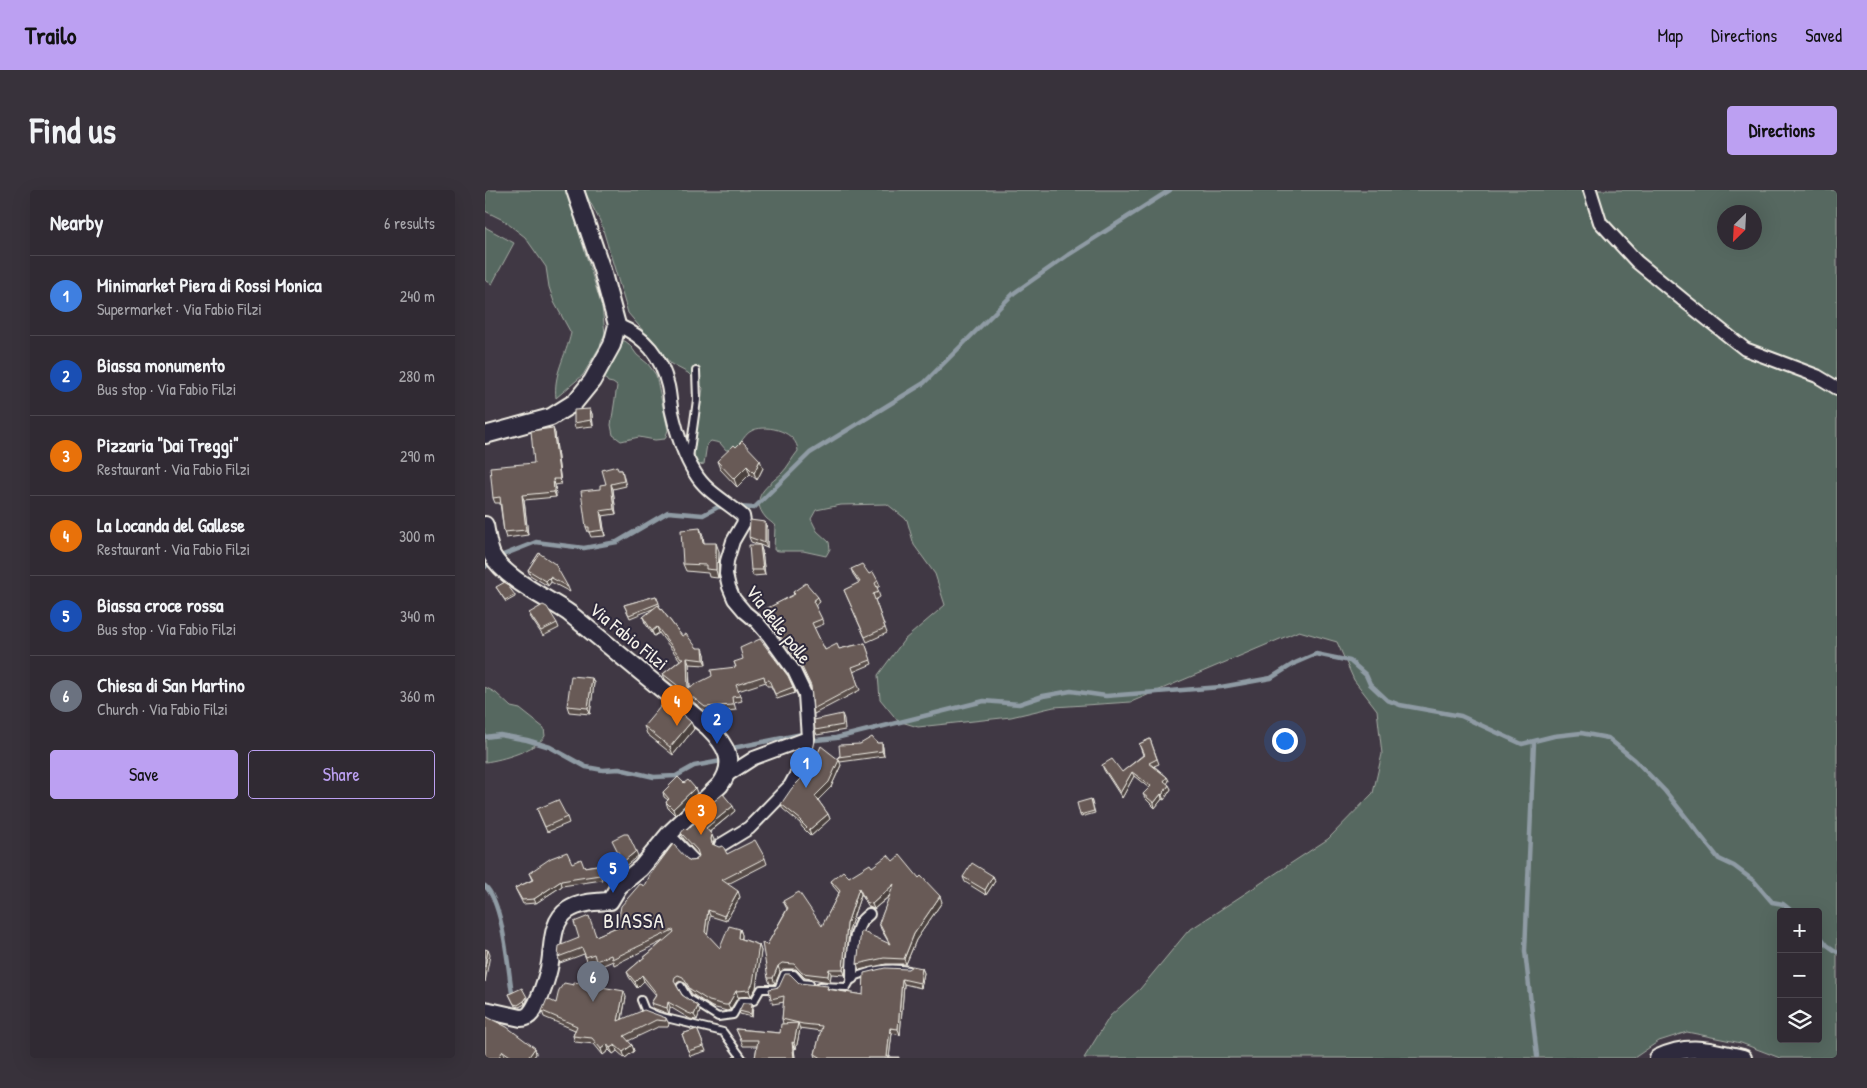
<!DOCTYPE html>
<meta charset="utf-8">
<style>
:root{--surface:#302a33;--page:#38323b;--text:#f1f3f6;--muted:#a8a7ac;--line:#4b464e;--accent:#bca0f2}
body{margin:0;font-family:"Patrick Hand",sans-serif;background:var(--page);color:var(--text)}
.controls{position:absolute;right:15px;bottom:15px;display:grid;overflow:hidden;border-radius:5px;box-shadow:0 5px 20px #0002}
.controls button{width:45px;height:45px;display:grid;place-items:center;padding:0;border:0;border-bottom:1px solid var(--line);background:var(--surface);color:var(--text);font:25px sans-serif}
.compass{position:absolute;left:1232px;top:15px;width:45px;height:45px;border-radius:50%;background:var(--surface);box-shadow:0 5px 20px #0002;rotate:204deg}
.you{position:absolute;left:799px;top:550px;width:18px;height:18px;margin:-12px;border:4px solid #fff;border-radius:50%;background:#1a73e8;box-shadow:0 0 0 8px #1a73e833}
.badge{display:grid;place-items:center;width:32px;height:32px;border-radius:50%;background:var(--accent);color:#fff;font-size:16px;font-weight:700}
.pin{position:absolute;translate:-50% -41px;filter:drop-shadow(0 1px 2px #0008)}
.pin::after{content:'';position:absolute;top:26px;width:18px;height:15px;background:inherit;clip-path:polygon(0 0,100% 0,50% 100%)}
.list{margin:0;padding:0;list-style:none}
h2{display:flex;justify-content:space-between;align-items:center;height:65px;margin:0;padding:0 20px;font-size:21px}
h2 small{font-size:16px;font-weight:400;color:var(--muted)}
.list li{display:grid;grid-template-columns:32px 1fr auto;gap:15px;align-items:center;box-sizing:border-box;height:80px;padding:0 20px;border-top:1px solid var(--line)}
.list b{display:block;font-size:19px;white-space:nowrap}
.list p{margin:0;font-size:16px;white-space:nowrap;color:var(--muted)}
.list em{font-size:16px;font-style:normal;color:var(--muted)}
.actions{display:flex;gap:10px;padding:15px 20px}
.actions a{flex:1;padding:11px 0;border:1px solid var(--accent);border-radius:5px;text-align:center;font-size:18px;color:var(--accent)}
.actions .main{background:var(--accent);color:#111}
.icon{flex:none;width:28px;height:28px;fill:none;stroke:currentColor;stroke-width:2;stroke-linecap:round;stroke-linejoin:round}
.map{position:relative;flex:none;width:1352px;height:868px;overflow:hidden;border-radius:5px}
header{display:flex;align-items:center;gap:30px;box-sizing:border-box;height:70px;padding:0 25px;background:var(--accent);color:#111}
header strong{font-size:24px}
nav{display:flex;gap:28px;margin-inline-start:auto;font-size:18px}
.intro{display:flex;align-items:center;justify-content:space-between;box-sizing:border-box;height:120px;padding:0 30px}
h1{margin:0;font-size:35px}
.button{padding:12px 22px;border-radius:5px;background:var(--accent);color:#111;font-size:18px;font-weight:700}
main{display:flex;gap:30px;padding:0 30px}
aside{flex:1;background:var(--surface);border-radius:5px;box-shadow:0 5px 20px #0002}
.map>svg:first-child{display:block}
</style>
<header>
<strong>Trailo</strong>
<nav><a>Map</a><a>Directions</a><a>Saved</a></nav>
</header>
<div class="intro"><h1>Find us</h1><a class="button">Directions</a></div>
<main>
<aside>
<h2>Nearby<small>6 results</small></h2>
<ul class="list">
<li><span class="badge" style="background:#3f7fe0">1</span><div><b>Minimarket Piera di Rossi Monica</b><p>Supermarket · Via Fabio Filzi</p></div><em>240 m</em></li>
<li><span class="badge" style="background:#1a4fb4">2</span><div><b>Biassa monumento</b><p>Bus stop · Via Fabio Filzi</p></div><em>280 m</em></li>
<li><span class="badge" style="background:#e8710a">3</span><div><b>Pizzaria &quot;Dai Treggi&quot;</b><p>Restaurant · Via Fabio Filzi</p></div><em>290 m</em></li>
<li><span class="badge" style="background:#e8710a">4</span><div><b>La Locanda del Gallese</b><p>Restaurant · Via Fabio Filzi</p></div><em>300 m</em></li>
<li><span class="badge" style="background:#1a4fb4">5</span><div><b>Biassa croce rossa</b><p>Bus stop · Via Fabio Filzi</p></div><em>340 m</em></li>
<li><span class="badge" style="background:#6b7280">6</span><div><b>Chiesa di San Martino</b><p>Church · Via Fabio Filzi</p></div><em>360 m</em></li>
</ul>
<div class="actions"><a class="main">Save</a><a>Share</a></div>
</aside>
<div class="map">
<svg width="1352" height="868" viewBox="0 0 1352 868">
<rect width="100%" height="100%" fill="#403844"/>
<filter id="ink" filterUnits="userSpaceOnUse"><feTurbulence type="fractalNoise" baseFrequency=".02" numOctaves="2"/><feDisplacementMap in="SourceGraphic" scale="10" xChannelSelector="R" yChannelSelector="G"/><feConvolveMatrix kernelMatrix="1 2 1 2 8 2 1 2 1" color-interpolation-filters="sRGB"/></filter>
<g filter="url(#ink)">
<!-- green -->
<path fill="#566861" stroke="#a5aca4" fill-rule="evenodd" d="M 0,0 L 81,0 L 117,117 L 120,143 L 115,156 L 98,185 L 71,208 C 68,184 81,166 86,143 L 69,112 L 64,97 L 61,77 L 40,47 L 18,30 L 0,21 Z
M 99,0 L 1352,0 L 1352,868 L 1295,868 L 1256,853 L 1202,842 L 1174,851 L 1149,868 L 599,868 L 625,826 L 655,799 L 703,741 L 843,649 L 888,603 L 897,564 L 892,520 L 869,490 L 852,452 L 814,441 L 646,512 L 569,517 L 526,527 L 433,537 L 413,531 L 395,509 L 393,485 L 419,450 L 460,415 L 450,384 L 429,355 L 422,330 L 402,314 L 356,315 L 331,320 L 326,329 L 332,341 L 344,352 L 345,359 L 341,366 L 318,361 L 294,361 L 289,360 L 290,336 C 288,333 284,331 281,328 C 263,307 283,296 297,283 C 303,277 307,268 313,261 C 312,242 284,234 268,240 C 256,245 256,261 241,260 L 235,253 L 226,251 L 222,254 L 219,274 L 214,275 C 207,271 209,266 209,259 L 218,198 L 203,183 L 186,174 L 143,123 L 116,33 ZM 1240,22 L 1270,22 L 1270,52 L 1240,52 ZM 1296,722 L 1333,722 L 1333,849 L 1296,849 Z
M 0,37 L 29,53 L 7,94 L 0,90 Z
M 135,151 L 140,151 L 144,154 L 152,165 L 163,174 L 171,185 L 183,240 L 180,249 L 170,250 L 154,247 L 136,251 L 128,245 L 126,235 L 132,196 L 128,193 L 123,192 L 120,188 L 121,177 Z
M 0,497 L 11,503 L 26,517 L 35,519 L 59,538 L 60,546 C 51,560 17,570 0,572 Z"/>
<g fill="none" stroke-linecap="round" stroke-linejoin="round">
<!-- stream -->
<path stroke="#8f9ba4" stroke-width="4.5" d="M 252,317 L 269,318 L 325,263 L 439,193 L 529,103 L 583,65 L 685,0
M 13,367 L 51,352 L 99,358 L 132,352 L 183,322 L 218,325 L 233,317 L 242,317
M 0,377 L 7,371
M 0,547 L 15,545 L 42,550 L 65,557 L 101,577 L 118,580 L 134,579 L 169,587 L 191,586 L 209,576 L 236,571 L 237,570
M 331,550 L 351,548 L 499,511 L 534,514 L 558,506 L 586,501 L 621,506 L 736,497 L 786,488 L 810,473 L 831,464 L 865,471 L 881,485 L 885,494 L 902,510 L 915,515 L 976,526 L 1037,554 L 1069,546 L 1096,543 L 1123,548 L 1150,570 L 1180,601 L 1234,669 L 1249,676 L 1269,691 L 1287,712 L 1298,714 L 1308,722
M 1049,552 L 1040,761 L 1052,866
M 248,558 L 317,544
M 0,696 C 18,712 23,778 27,803
M 1333,744 L 1342,755 L 1352,762"/>
<defs>
<path id="service" d="M 204,268 L 212,210 L 211,181
M 196,796 L 203,808 L 233,827 L 248,825 L 256,811 L 269,811 L 276,799 L 293,799 L 299,784 L 309,784 L 317,793 L 325,794
M 335,796 L 362,797 L 367,788 C 386,780 403,776 424,780
M 156,810 L 160,820 L 173,826 L 238,842 L 257,868"/>
<path id="pedestrian" d="M 184,644 L 209,670
M 367,788 C 367,772 368,746 376,732 C 378,729 382,726 384,724"/>
<path id="minor" d="M 1105,0 L 1115,32 L 1152,72 L 1202,113 L 1260,159 L 1332,186 L 1352,198
M 132,135 C 161,147 176,166 183,196 C 185,205 185,214 187,222 C 192,244 198,264 210,283 C 221,302 242,312 258,326 L 259,332 L 248,351 L 242,371 L 241,384 L 244,397 L 249,409 L 260,422 L 272,432 L 283,445 L 309,481 L 320,504 L 323,548 L 317,574 L 305,596 L 264,638 L 236,655
M 241,586 L 269,568 L 323,548"/>
<path id="tertiary" d="M 0,245 L 66,227 L 90,212 L 107,191 L 127,155 L 132,135 L 117,80 L 90,0
M 0,335 C 2,345 3,356 7,365 C 20,389 62,408 84,423 L 223,537 C 241,555 252,572 235,595 L 184,644 L 156,678 L 134,696 L 125,711 C 111,712 95,712 83,720 C 66,731 68,756 65,773 C 63,786 54,813 46,823 C 43,827 40,828 36,828 L 0,820
M 1173,868 C 1205,853 1225,861 1258,868"/>
</defs>
<!-- service casing -->
<use href="#service" stroke="#f4f1e8" stroke-width="10"/>
<!-- pedestrian casing -->
<use href="#pedestrian" stroke="#f4f1e8" stroke-width="14"/>
<!-- minor casing -->
<use href="#minor" stroke="#f4f1e8" stroke-width="16"/>
<!-- tertiary casing -->
<use href="#tertiary" stroke="#f4f1e8" stroke-width="20"/>
<!-- service -->
<use href="#service" stroke="#2f2a3d" stroke-width="6"/>
<!-- pedestrian -->
<use href="#pedestrian" stroke="#2f2a3d" stroke-width="10"/>
<!-- minor -->
<use href="#minor" stroke="#2f2a3d" stroke-width="12"/>
<!-- tertiary -->
<use href="#tertiary" stroke="#2f2a3d" stroke-width="16"/>
</g>
<!-- wall -->
<path fill="#594d4a" stroke="#f4f1e8" d="M 105,219 L 107,224 L 108,236 L 90,238 L 89,233 Z
M 70,243 L 76,294 L 70,295 L 71,307 L 39,310 L 43,345 L 21,348 L 19,342 L 15,313 L 10,313 L 8,308 L 49,273 Z
M 232,271 L 278,278 L 272,290 L 265,284 L 252,297 L 235,279 Z
M 134,280 L 137,280 L 141,296 L 128,299 L 131,324 L 117,326 L 120,346 L 106,347 L 104,342 L 103,342 L 101,337 L 115,299 L 121,294 Z
M 280,332 L 282,338 L 282,358 L 275,355 L 277,361 L 280,385 L 268,386 L 266,380 L 275,355 L 266,352 L 264,347 Z
M 215,338 L 218,346 L 219,353 L 234,361 L 233,388 L 224,387 L 223,383 L 201,381 L 198,374 Z
M 54,363 L 83,397 L 85,402 L 66,392 L 63,396 L 45,385 L 43,380 Z
M 366,379 L 384,384 L 393,391 L 395,396 L 392,398 L 395,407 L 390,410 L 402,443 L 382,452 L 359,400 L 374,393 L 368,384 Z
M 11,397 L 30,405 L 30,407 L 21,412 Z
M 308,402 L 335,412 L 330,415 L 339,434 L 329,438 L 340,460 L 354,459 L 380,453 L 387,474 L 368,482 L 375,500 L 329,524 L 328,519 L 326,497 L 316,478 L 288,438 L 279,420 L 309,405 Z
M 171,406 L 175,416 L 174,416 L 197,446 L 220,464 L 221,475 L 204,474 L 205,497 L 251,477 L 249,472 L 308,497 L 310,503 L 292,509 L 286,496 L 282,496 L 281,492 L 253,501 L 257,511 L 249,513 L 251,520 L 222,523 L 180,489 L 178,484 L 195,470 L 174,443 L 169,446 L 160,433 L 158,427 L 170,418 L 145,428 L 139,415 Z
M 44,423 L 72,433 L 74,438 L 58,446 L 46,428 Z
M 107,488 L 109,493 L 105,524 L 84,522 L 82,516 Z
M 357,524 L 359,529 L 360,540 L 332,545 L 330,540 Z
M 206,532 L 209,539 L 188,565 L 162,544 L 159,536 Z
M 665,549 L 674,574 L 669,576 L 682,587 L 684,591 L 682,593 L 686,599 L 679,610 L 677,609 L 670,618 L 660,608 L 658,604 L 664,598 L 649,586 L 637,608 L 619,580 L 617,575 L 637,582 L 658,565 L 654,554 Z
M 397,553 L 398,558 L 399,566 L 355,572 L 353,567 L 375,554 Z
M 356,575 L 346,597 L 333,610 L 343,624 L 345,629 L 326,646 L 317,637 L 315,633 L 298,619 L 296,614 Z
M 199,593 L 210,598 L 212,603 L 190,625 L 183,618 L 181,612 L 183,610 L 179,607 L 178,602 Z
M 606,609 L 610,623 L 596,627 L 595,625 Z
M 223,616 L 250,621 L 225,642 L 229,650 L 228,654 L 242,664 L 280,668 L 282,674 L 243,694 L 255,707 L 241,731 L 225,726 L 222,745 L 235,758 L 255,739 L 257,745 L 257,749 L 274,755 L 276,761 L 271,798 L 266,806 L 253,807 L 245,820 L 242,821 L 227,817 L 207,804 L 200,793 L 195,791 L 192,793 L 191,795 L 197,805 L 213,816 L 215,821 L 212,830 L 205,829 L 185,817 L 184,824 L 168,818 L 166,813 L 171,805 L 159,791 L 152,798 L 144,787 L 142,782 L 178,751 L 129,775 L 128,771 L 114,777 L 111,770 L 103,773 L 99,764 L 75,773 L 73,767 L 94,748 L 111,746 L 132,737 L 160,696 L 202,669 L 206,671 L 211,670 L 214,666 L 213,665 L 198,648 L 196,643 L 202,640 L 224,620 Z
M 52,619 L 82,627 L 84,633 L 62,642 Z
M 408,671 L 434,688 L 457,712 L 431,750 L 421,774 L 401,774 L 374,780 L 372,774 L 404,753 L 396,739 L 394,733 L 405,706 L 389,719 L 384,717 L 376,704 L 364,740 L 360,785 L 346,784 L 345,792 L 320,788 L 311,779 L 299,779 L 295,782 L 290,794 L 285,794 L 283,788 L 282,755 L 302,719 L 298,711 L 337,736 L 354,703 L 348,696 L 346,691 L 364,687 L 387,677 Z
M 87,673 L 99,677 L 112,675 L 117,690 L 77,696 L 51,713 L 38,714 L 30,698 L 47,690 L 44,683 Z
M 508,686 L 510,691 L 501,705 L 480,692 L 478,687 Z
M 437,778 L 439,783 L 436,798 L 419,794 L 415,845 L 407,843 L 404,867 L 414,868 L 331,868 L 330,864 L 336,841 L 314,838 L 315,839 L 311,859 L 309,858 L 310,868 L 270,868 L 272,856 L 258,856 L 251,839 L 295,843 L 298,834 L 297,829 L 299,812 L 288,814 L 286,809 L 294,797 L 314,793 L 378,805 L 423,779 Z
M 24,804 L 42,807 L 42,810 L 40,814 L 34,817 L 30,816 Z
M 141,807 L 137,830 L 181,828 L 184,834 L 183,837 L 173,837 L 143,851 L 147,855 L 149,861 L 140,868 L 132,861 L 128,864 L 124,860 L 118,865 L 109,854 L 90,852 L 88,846 L 90,840 L 59,827 L 57,821 L 71,813 Z
M 267,813 L 268,816 L 267,827 L 255,824 L 254,821 Z
M 0,826 L 50,858 L 51,864 L 48,868 L 22,868 L 20,866 Z
M 212,839 L 221,861 L 205,866 L 197,844 Z"/>
<!-- shaded-wall -->
<path fill="#483f3c" stroke="#f4f1e8" d="M 105,219 L 107,224 L 108,236 L 106,230 Z
M 68,238 L 70,243 L 76,294 L 75,289 Z
M 275,270 L 278,278 L 272,290 L 269,283 Z
M 262,276 L 265,284 L 252,297 L 249,289 Z
M 68,289 L 70,295 L 71,307 L 69,302 Z
M 126,294 L 128,299 L 131,324 L 129,319 Z
M 37,305 L 39,310 L 43,345 L 41,340 Z
M 115,321 L 117,326 L 120,346 L 118,340 Z
M 280,332 L 282,338 L 282,358 L 280,353 Z
M 215,338 L 218,346 L 220,361 L 218,353 Z
M 231,353 L 234,361 L 233,388 L 231,380 Z
M 275,355 L 277,361 L 280,385 L 278,380 Z
M 65,387 L 66,392 L 63,396 L 61,391 Z
M 333,407 L 335,412 L 330,416 L 328,411 Z
M 172,437 L 174,443 L 169,446 L 167,441 Z
M 218,458 L 220,464 L 221,475 L 219,470 Z
M 202,468 L 204,474 L 205,503 L 203,498 Z
M 107,488 L 109,493 L 105,524 L 103,518 Z
M 206,532 L 209,539 L 188,565 L 185,557 Z
M 397,553 L 398,558 L 399,566 L 397,561 Z
M 354,570 L 356,575 L 346,597 L 332,611 L 330,606 Z
M 647,582 L 649,586 L 637,608 L 635,603 Z
M 682,587 L 684,591 L 681,595 L 679,591 Z
M 684,595 L 686,599 L 679,610 L 677,605 Z
M 210,598 L 212,603 L 190,625 L 188,619 Z
M 676,604 L 677,609 L 670,618 L 669,613 Z
M 248,616 L 250,621 L 223,643 L 221,638 Z
M 343,624 L 345,629 L 326,646 L 324,640 Z
M 227,645 L 229,650 L 228,655 L 226,649 Z
M 151,661 L 153,666 L 139,677 L 138,672 Z
M 508,686 L 510,691 L 501,705 L 500,700 Z
M 76,691 L 77,696 L 51,713 L 49,709 Z
M 409,694 L 411,700 L 389,719 L 387,714 Z
M 374,698 L 376,704 L 364,740 L 360,785 L 358,779 L 362,734 Z
M 253,701 L 255,707 L 241,731 L 239,726 Z
M 455,706 L 457,712 L 431,750 L 421,774 L 419,769 L 429,744 Z
M 223,720 L 225,726 L 222,748 L 220,742 Z
M 255,739 L 257,745 L 256,753 L 254,748 Z
M 274,755 L 276,761 L 271,798 L 266,806 L 264,800 Z
M 3,760 L 5,765 L 0,792 L 0,777 Z
M 293,776 L 295,782 L 290,794 L 288,788 Z
M 437,778 L 439,783 L 436,798 L 435,793 Z
M 344,779 L 346,784 L 345,792 L 343,786 Z
M 157,785 L 159,791 L 152,798 L 150,792 Z
M 417,789 L 419,794 L 415,845 L 413,839 Z
M 139,801 L 141,807 L 135,838 L 133,831 Z
M 251,801 L 253,807 L 245,820 L 243,815 Z
M 42,807 L 42,810 L 40,814 L 39,811 Z
M 183,812 L 185,817 L 184,824 L 182,818 Z
M 267,813 L 268,816 L 267,827 L 266,824 Z
M 213,816 L 215,821 L 212,830 L 209,825 Z
M 313,833 L 315,839 L 311,859 L 309,853 Z
M 405,838 L 407,843 L 404,868 L 402,867 Z
M 307,852 L 309,858 L 310,868 L 309,868 Z
M 122,854 L 124,860 L 118,865 L 116,859 Z
M 130,855 L 132,861 L 128,864 L 125,858 Z
M 147,855 L 149,861 L 140,868 L 138,862 Z
M 50,858 L 51,864 L 48,868 L 43,868 Z
M 18,861 L 20,866 L 19,868 L 13,868 Z"/>
<!-- building -->
<path fill="#675a56" stroke="#f4f1e8" d="M 105,219 L 106,230 L 89,233 L 89,220 Z
M 68,238 L 75,289 L 68,289 L 69,302 L 37,305 L 41,340 L 19,342 L 15,307 L 8,308 L 5,277 L 49,273 L 46,241 Z
M 257,251 L 275,270 L 269,283 L 262,276 L 249,289 L 232,271 L 249,255 L 251,257 Z
M 132,276 L 133,280 L 137,280 L 139,291 L 126,294 L 129,319 L 115,321 L 118,340 L 104,342 L 104,337 L 101,337 L 96,301 L 115,299 L 115,295 L 121,294 L 117,280 Z
M 265,330 L 280,332 L 280,353 L 264,347 Z
M 215,338 L 218,353 L 231,353 L 231,380 L 221,379 L 221,375 L 198,374 L 196,340 Z
M 264,355 L 275,355 L 278,380 L 266,380 Z
M 54,363 L 70,374 L 83,397 L 65,387 L 61,391 L 43,380 Z
M 377,374 L 384,384 L 388,382 L 393,391 L 390,393 L 394,402 L 388,404 L 400,438 L 380,447 L 359,400 L 375,392 L 366,379 Z
M 20,392 L 30,405 L 20,410 L 11,397 Z
M 321,393 L 333,407 L 328,411 L 337,429 L 327,433 L 340,460 L 352,454 L 354,459 L 380,453 L 386,470 L 367,477 L 373,495 L 328,519 L 326,496 L 315,473 L 286,434 L 279,420 L 310,404 L 308,402 Z
M 171,406 L 174,413 L 144,425 L 139,415 Z
M 58,415 L 62,417 L 72,433 L 56,441 L 44,423 Z
M 173,415 L 197,446 L 201,444 L 212,458 L 218,458 L 219,470 L 202,468 L 203,498 L 227,486 L 226,480 L 251,477 L 249,472 L 258,469 L 255,458 L 275,449 L 303,486 L 308,497 L 290,504 L 284,490 L 280,491 L 279,486 L 251,495 L 255,506 L 247,507 L 248,515 L 220,517 L 178,484 L 198,468 L 196,468 L 172,437 L 167,441 L 158,427 Z
M 86,486 L 107,488 L 103,518 L 82,516 Z
M 181,510 L 206,532 L 185,557 L 159,536 Z
M 357,524 L 358,535 L 330,540 L 329,530 Z
M 387,547 L 392,553 L 397,553 L 397,561 L 353,567 L 355,566 L 354,555 L 375,554 Z
M 665,549 L 672,569 L 664,573 L 682,587 L 679,591 L 684,595 L 677,605 L 676,604 L 669,613 L 658,604 L 666,596 L 647,582 L 635,603 L 617,575 L 627,569 L 637,582 L 659,565 L 654,554 Z
M 336,556 L 354,570 L 344,592 L 330,606 L 343,624 L 324,640 L 315,631 L 316,630 L 296,614 L 307,598 L 326,579 Z
M 193,587 L 199,593 L 203,590 L 210,598 L 188,619 L 181,612 L 184,609 L 178,602 Z
M 238,604 L 248,616 L 221,638 L 227,645 L 226,649 L 227,654 L 234,657 L 238,656 L 242,664 L 270,650 L 280,668 L 237,690 L 253,701 L 239,726 L 223,720 L 220,742 L 235,758 L 244,736 L 255,739 L 254,748 L 274,755 L 268,793 L 264,800 L 251,801 L 243,815 L 240,815 L 224,811 L 205,799 L 198,787 L 193,785 L 190,787 L 189,791 L 197,805 L 213,816 L 209,825 L 203,823 L 183,812 L 182,818 L 166,813 L 172,804 L 157,785 L 150,792 L 142,782 L 189,742 L 188,740 L 127,769 L 126,765 L 111,771 L 109,764 L 101,767 L 97,758 L 73,767 L 74,756 L 94,748 L 89,732 L 104,726 L 111,746 L 132,737 L 136,716 L 155,694 L 160,696 L 165,685 L 188,654 L 202,669 L 206,671 L 211,670 L 214,666 L 212,660 L 196,643 L 200,638 L 202,640 L 225,619 L 223,616 Z
M 606,609 L 609,621 L 595,625 L 592,613 Z
M 73,610 L 82,627 L 60,637 L 52,619 Z
M 139,644 L 143,644 L 151,661 L 138,672 L 127,650 Z
M 82,662 L 87,673 L 96,669 L 99,677 L 112,675 L 115,685 L 76,691 L 49,709 L 37,710 L 30,698 L 48,690 L 44,683 L 66,668 Z
M 403,665 L 408,671 L 415,665 L 434,688 L 436,686 L 455,706 L 429,744 L 419,769 L 399,768 L 372,774 L 376,741 L 405,754 L 394,733 L 409,694 L 387,714 L 381,712 L 374,698 L 362,734 L 358,779 L 344,779 L 343,786 L 317,783 L 309,774 L 297,773 L 293,776 L 288,788 L 283,788 L 277,753 L 282,755 L 303,718 L 298,711 L 314,702 L 337,736 L 355,701 L 346,691 L 358,681 L 364,687 L 385,674 L 387,677 Z
M 487,673 L 508,686 L 500,700 L 478,687 Z
M 0,759 L 3,760 L 0,777 Z
M 427,776 L 437,778 L 435,793 L 417,789 L 413,839 L 405,838 L 402,867 L 414,867 L 414,868 L 337,868 L 330,864 L 337,836 L 318,834 L 297,829 L 299,806 L 286,809 L 284,799 L 294,797 L 300,784 L 305,784 L 314,793 L 343,796 L 342,799 L 378,805 L 379,783 L 400,778 L 423,779 Z
M 89,792 L 139,801 L 133,831 L 159,820 L 181,828 L 181,831 L 171,830 L 139,846 L 147,855 L 138,862 L 130,855 L 125,858 L 122,854 L 116,859 L 107,848 L 88,846 L 92,836 L 57,821 L 62,809 L 71,813 L 74,800 L 79,793 L 89,795 Z
M 37,798 L 42,807 L 39,811 L 33,815 L 29,814 L 24,804 Z
M 258,813 L 267,813 L 266,824 L 254,821 Z
M 0,826 L 22,837 L 50,858 L 43,868 L 28,868 L 18,861 L 13,868 L 0,868 Z
M 313,833 L 309,853 L 307,852 L 309,868 L 270,868 L 273,850 L 256,850 L 251,839 L 295,843 L 296,834 Z
M 212,839 L 219,856 L 203,861 L 197,844 Z
M 251,865 L 253,868 L 247,868 Z"/>
</g>
<g text-anchor="middle" dominant-baseline="central" stroke-width="4" stroke-linejoin="round" paint-order="stroke">
<!-- street labels -->
<g font-size="19" fill="#f4f1e8" stroke="#2f2a3d">
<text transform="translate(294 434) rotate(52)">Via delle polle</text>
<text transform="translate(144 446) rotate(39)">Via Fabio Filzi</text>
</g>
<!-- quarter labels -->
<g font-size="21" letter-spacing="1" fill="#f4f1e8" stroke="#2f2a3d">
<text x="149" y="730">BIASSA</text>
</g>
</g>
</svg>
<div class="controls">
<button>+</button>
<button>−</button>
<button><svg class="icon" aria-label="layers" viewBox="0 0 24 24"><path d="M12 4l9 5-9 5-9-5zM3 14l9 5 9-5"/></svg></button>
</div>
<svg class="compass" viewBox="-18 -18 36 36"><path d="M0-13l5 13h-10z" fill="#e53935"/><path d="M0 13l5-13h-10z" fill="#a8a7ac"/></svg>
<div class="you"></div>
<div class="pin badge" style="left:321px;top:598px;background:#3f7fe0">1</div>
<div class="pin badge" style="left:232px;top:554px;background:#1a4fb4">2</div>
<div class="pin badge" style="left:216px;top:645px;background:#e8710a">3</div>
<div class="pin badge" style="left:192px;top:536px;background:#e8710a">4</div>
<div class="pin badge" style="left:128px;top:703px;background:#1a4fb4">5</div>
<div class="pin badge" style="left:108px;top:812px;background:#6b7280">6</div>
</div>
</main>
